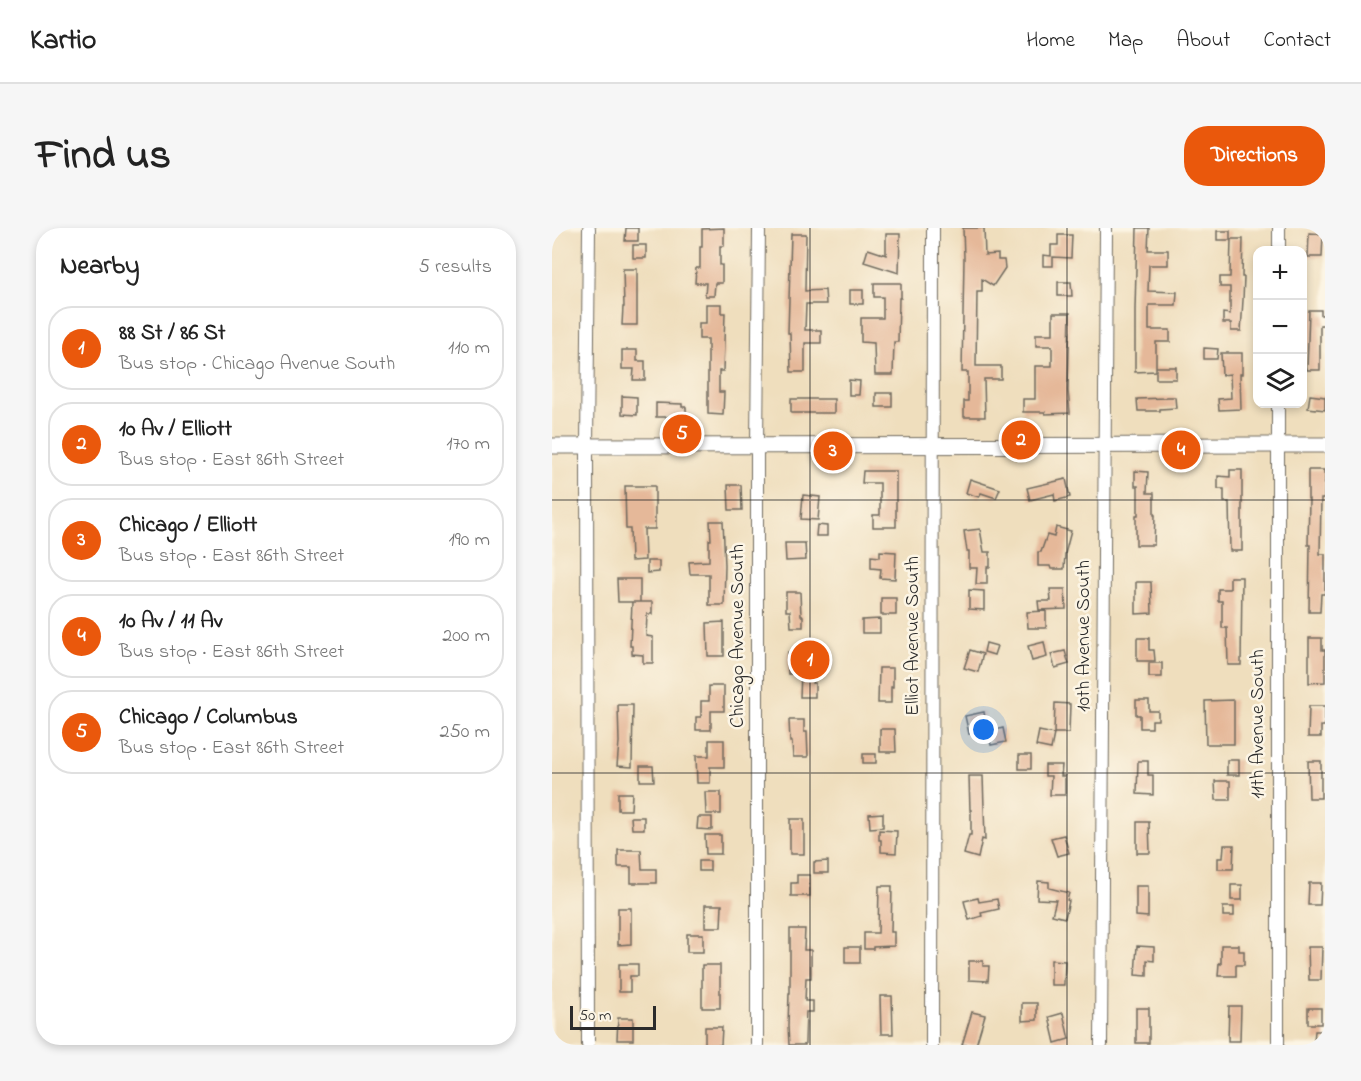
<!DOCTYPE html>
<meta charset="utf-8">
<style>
:root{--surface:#fff;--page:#f6f6f6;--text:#222;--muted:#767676;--line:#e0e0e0;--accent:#ea580c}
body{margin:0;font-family:"Indie Flower",sans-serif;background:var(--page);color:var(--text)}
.controls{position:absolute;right:18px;top:18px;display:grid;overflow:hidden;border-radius:12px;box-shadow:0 3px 9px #0003}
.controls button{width:54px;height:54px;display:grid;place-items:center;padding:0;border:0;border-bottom:2px solid var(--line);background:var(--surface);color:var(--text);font:30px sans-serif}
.scale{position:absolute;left:18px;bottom:15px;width:86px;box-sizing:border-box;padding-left:6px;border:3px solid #2b2b2b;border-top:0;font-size:16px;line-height:21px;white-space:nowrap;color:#2b2b2b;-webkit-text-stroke:4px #fcf5e5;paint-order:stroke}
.you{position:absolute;left:432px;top:502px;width:21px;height:21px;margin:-15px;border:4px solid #fff;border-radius:50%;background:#1a73e8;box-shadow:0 0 0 9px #1a73e833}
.badge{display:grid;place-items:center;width:39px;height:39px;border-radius:50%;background:var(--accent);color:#fff;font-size:20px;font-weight:700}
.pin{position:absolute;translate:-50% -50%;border:3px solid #fff;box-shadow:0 2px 6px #0006}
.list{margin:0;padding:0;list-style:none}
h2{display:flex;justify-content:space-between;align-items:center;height:78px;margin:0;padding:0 24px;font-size:26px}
h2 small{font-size:20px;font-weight:400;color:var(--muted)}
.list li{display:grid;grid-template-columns:39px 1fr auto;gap:18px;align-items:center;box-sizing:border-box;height:84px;margin:0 12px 12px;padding:0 12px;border:2px solid var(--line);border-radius:24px}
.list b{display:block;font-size:22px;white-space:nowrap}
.list p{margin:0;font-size:20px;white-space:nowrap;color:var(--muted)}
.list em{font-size:20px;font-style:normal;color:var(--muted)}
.icon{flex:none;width:33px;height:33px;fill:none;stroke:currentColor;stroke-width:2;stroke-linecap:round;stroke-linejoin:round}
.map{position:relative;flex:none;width:773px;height:817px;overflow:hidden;border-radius:24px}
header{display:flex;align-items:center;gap:36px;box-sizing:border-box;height:84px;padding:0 30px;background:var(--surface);border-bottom:2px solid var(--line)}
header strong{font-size:28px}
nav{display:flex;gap:33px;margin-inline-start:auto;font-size:21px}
.intro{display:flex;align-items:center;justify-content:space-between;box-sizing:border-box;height:144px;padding:0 36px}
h1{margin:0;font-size:42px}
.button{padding:15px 27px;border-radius:24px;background:var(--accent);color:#fff;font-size:21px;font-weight:700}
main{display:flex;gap:36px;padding:0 36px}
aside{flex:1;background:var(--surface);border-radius:24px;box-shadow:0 3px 9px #0003}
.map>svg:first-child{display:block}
</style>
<header>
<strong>Kartio</strong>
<nav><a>Home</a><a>Map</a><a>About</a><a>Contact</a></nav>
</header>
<div class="intro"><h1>Find us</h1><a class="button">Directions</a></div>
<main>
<aside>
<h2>Nearby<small>5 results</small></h2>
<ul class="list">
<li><span class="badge">1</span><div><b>88 St / 86 St</b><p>Bus stop · Chicago Avenue South</p></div><em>110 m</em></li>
<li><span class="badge">2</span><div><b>10 Av / Elliott</b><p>Bus stop · East 86th Street</p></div><em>170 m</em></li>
<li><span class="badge">3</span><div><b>Chicago / Elliott</b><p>Bus stop · East 86th Street</p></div><em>190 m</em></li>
<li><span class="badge">4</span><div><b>10 Av / 11 Av</b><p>Bus stop · East 86th Street</p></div><em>200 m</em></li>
<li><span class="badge">5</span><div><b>Chicago / Columbus</b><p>Bus stop · East 86th Street</p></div><em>250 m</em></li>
</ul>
</aside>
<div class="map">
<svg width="773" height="817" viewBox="0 0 773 817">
<rect width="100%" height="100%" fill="#fcf5e5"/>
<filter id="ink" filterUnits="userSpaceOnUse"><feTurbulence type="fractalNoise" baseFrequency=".0167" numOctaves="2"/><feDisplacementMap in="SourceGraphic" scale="12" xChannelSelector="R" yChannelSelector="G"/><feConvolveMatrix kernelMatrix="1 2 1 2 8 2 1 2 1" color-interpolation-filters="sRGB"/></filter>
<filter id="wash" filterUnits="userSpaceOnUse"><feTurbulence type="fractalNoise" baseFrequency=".008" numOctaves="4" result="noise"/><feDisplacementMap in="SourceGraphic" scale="24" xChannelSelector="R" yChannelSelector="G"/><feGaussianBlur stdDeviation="1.35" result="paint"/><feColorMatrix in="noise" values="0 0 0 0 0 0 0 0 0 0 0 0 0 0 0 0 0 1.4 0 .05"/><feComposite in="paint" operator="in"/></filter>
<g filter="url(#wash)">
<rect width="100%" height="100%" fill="#efdebd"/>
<g id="blocks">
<!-- building -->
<path fill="#e5b899" d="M 74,0 L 86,0 L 86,13 L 73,13 Z
M 172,0 L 172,18 L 168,18 L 168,37 L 170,37 L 170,55 L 163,55 L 162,68 L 153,68 L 154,55 L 143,55 L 144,40 L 148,40 L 148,19 L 150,19 L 150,1 Z
M 411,0 L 432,0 L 433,27 L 446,26 L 446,32 L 452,32 L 453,40 L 441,58 L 430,51 L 430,64 L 425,64 L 424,138 L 449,138 L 449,151 L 432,151 L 433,189 L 412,189 L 412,173 L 416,173 L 416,144 L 410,144 L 412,30 Z
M 585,0 L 597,0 L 596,22 L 616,22 L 616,37 L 597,37 L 596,63 L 625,64 L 624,77 L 597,77 L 597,102 L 618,102 L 618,114 L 604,114 L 604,143 L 583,144 L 583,82 Z
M 665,3 L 678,3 L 678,12 L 665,12 Z
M 757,5 L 771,6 L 770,29 L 756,29 Z
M 239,6 L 254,6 L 253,63 L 273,62 L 274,76 L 254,76 L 253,102 L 269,102 L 269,115 L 253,115 L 253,144 L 239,144 L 238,105 L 236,105 Z
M 334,6 L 348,6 L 347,45 L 312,34 L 316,21 L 334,27 Z
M 506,7 L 520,7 L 519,30 L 501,29 L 501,38 L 491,38 L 491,27 L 499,28 L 499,17 L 506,17 Z
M 679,11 L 691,11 L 690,49 L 692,49 L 691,72 L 689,103 L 679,103 L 679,95 L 671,95 L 671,85 L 678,86 L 678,59 L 668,59 L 668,49 L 678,49 Z
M 81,17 L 94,17 L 94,30 L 81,30 Z
M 71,41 L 85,41 L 85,97 L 70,97 L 71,79 L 72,79 Z
M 506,54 L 519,54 L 520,68 L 506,68 Z
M 322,55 L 349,55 L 349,70 L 347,70 L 346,114 L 342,114 L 341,147 L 323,147 L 322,115 L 309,114 L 309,90 L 331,90 L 331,69 L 322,69 Z
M 298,62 L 311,62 L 311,76 L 298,76 Z
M 154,76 L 169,76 L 169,85 L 173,85 L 171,143 L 167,143 L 167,164 L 172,164 L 171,187 L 156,186 L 156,111 L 147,111 L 147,95 L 154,95 Z
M 757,82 L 769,82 L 769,87 L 773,87 L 773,97 L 768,97 L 768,142 L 755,142 Z
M 501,85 L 518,85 L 516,163 L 518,185 L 493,186 L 493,184 L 471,184 L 471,171 L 483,171 L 483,138 L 500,138 L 500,118 L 484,118 L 484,106 L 501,106 Z
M 652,120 L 666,121 L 665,131 L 652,131 Z
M 70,122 L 85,122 L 85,133 L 93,133 L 93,152 L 81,152 L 82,141 L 70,141 Z
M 669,125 L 690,125 L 690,146 L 688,146 L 689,181 L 667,182 L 666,171 L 679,170 L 678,146 L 670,147 Z
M 604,139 L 624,139 L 624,151 L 604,151 Z
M 297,152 L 308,153 L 307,167 L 297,167 Z
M 324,165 L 340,165 L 340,179 L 324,179 Z
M 758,167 L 773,169 L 773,182 L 756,180 Z
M 70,168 L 85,169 L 85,187 L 70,186 Z
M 614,169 L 623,169 L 624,180 L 608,181 L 608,183 L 586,183 L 585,171 L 614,170 Z
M 239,171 L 282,171 L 282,185 L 239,185 Z
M 104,175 L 130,176 L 130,179 L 134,179 L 134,189 L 104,189 Z
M 678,242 L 690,242 L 690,323 L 678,323 L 677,274 L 672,274 L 672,261 L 666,261 L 666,248 L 678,249 Z
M 756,242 L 772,242 L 772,246 L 773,246 L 772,271 L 769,271 L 768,326 L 773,326 L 773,366 L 769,366 L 768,384 L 757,384 L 758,317 L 756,317 L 757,271 L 756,271 Z
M 311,243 L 344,243 L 344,299 L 321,299 L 321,287 L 328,287 L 328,255 L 310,255 Z
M 583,243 L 596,244 L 595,265 L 602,265 L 602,287 L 603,287 L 602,317 L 584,317 L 584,287 L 586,287 L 586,258 L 583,258 Z
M 418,251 L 448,261 L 444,270 L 429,265 L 427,269 L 414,265 Z
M 514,251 L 518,269 L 503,273 L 502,266 L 478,272 L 475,260 Z
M 176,257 L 189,257 L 190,282 L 177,282 Z
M 73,258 L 103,258 L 103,301 L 92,301 L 93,332 L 79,333 L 78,301 L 74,301 Z
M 251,267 L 268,269 L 266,292 L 249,291 Z
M 158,293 L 171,293 L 173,337 L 172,377 L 157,377 L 157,346 L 138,346 L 137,334 L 157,333 L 157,312 L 159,312 Z
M 265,297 L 275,298 L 275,308 L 264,308 Z
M 504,299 L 519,303 L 513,326 L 512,341 L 499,341 L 498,338 L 486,338 L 486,324 L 489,324 L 495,307 L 502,309 Z
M 428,301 L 432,324 L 438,324 L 438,339 L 435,339 L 435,356 L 424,356 L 425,340 L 417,340 L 417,323 L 415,323 L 412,303 Z
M 233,315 L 253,315 L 254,332 L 234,333 Z
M 328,323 L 344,324 L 343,351 L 328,350 L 329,341 L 319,340 L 319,328 L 328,329 Z
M 95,333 L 107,333 L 107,344 L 95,345 Z
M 678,349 L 690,349 L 689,437 L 676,437 L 675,400 L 670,400 L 670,373 L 666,373 L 666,361 L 678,361 Z
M 65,351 L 88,351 L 88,374 L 66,374 Z
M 584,354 L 599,354 L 600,385 L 584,386 Z
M 498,361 L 513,361 L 514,381 L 487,382 L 486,373 L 499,373 Z
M 417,362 L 432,363 L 432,382 L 417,381 Z
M 234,364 L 248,364 L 249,388 L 251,388 L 251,399 L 239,399 L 238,383 L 234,383 Z
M 329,370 L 344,370 L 344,387 L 329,387 Z
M 80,374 L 100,374 L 100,386 L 95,386 L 94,408 L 101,409 L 101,435 L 91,435 L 91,427 L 80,426 L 80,418 L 78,418 Z
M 494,383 L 494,400 L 476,400 L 475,384 Z
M 328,391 L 328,405 L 310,405 L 310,392 Z
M 172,394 L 172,428 L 156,428 L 155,395 Z
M 585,410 L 597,410 L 597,422 L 602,422 L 603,433 L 585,433 Z
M 757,410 L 770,410 L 770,422 L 773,422 L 773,454 L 757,455 Z
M 492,414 L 495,429 L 480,433 L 476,418 Z
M 434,415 L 445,418 L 442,427 L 432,424 Z
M 418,422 L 431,426 L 426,444 L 412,440 Z
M 513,423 L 517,436 L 503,440 L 499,426 Z
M 236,424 L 250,424 L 251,436 L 260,436 L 260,455 L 263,455 L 263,469 L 248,469 L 249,446 L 236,446 Z
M 597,435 L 610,435 L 610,449 L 597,449 Z
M 327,440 L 341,440 L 341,459 L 339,459 L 339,475 L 326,475 Z
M 157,458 L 172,458 L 172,483 L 159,483 L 159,502 L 144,502 L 144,489 L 149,489 L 149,473 L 157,473 Z
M 584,472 L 597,472 L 597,483 L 606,483 L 606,492 L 600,492 L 600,500 L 588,500 L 588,487 L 584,487 Z
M 682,472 L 682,516 L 654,516 L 653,473 Z
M 503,475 L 518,476 L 517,505 L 502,505 Z
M 66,477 L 81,477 L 80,539 L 65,538 L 67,514 Z
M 757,478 L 773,478 L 773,498 L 769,498 L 769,509 L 756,509 Z
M 432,484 L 435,502 L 417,506 L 413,488 Z
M 237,492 L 252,492 L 252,504 L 255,504 L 256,529 L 241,529 L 240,514 L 238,514 Z
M 451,500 L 454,514 L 439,517 L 436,504 Z
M 328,501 L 343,501 L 344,524 L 328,524 Z
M 487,503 L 502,506 L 499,521 L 484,518 Z
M 157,512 L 172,512 L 172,539 L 158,539 L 158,555 L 145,555 L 144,528 L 157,528 Z
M 311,526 L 324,526 L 324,535 L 311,535 Z
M 467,527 L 479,527 L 479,541 L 467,541 Z
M 675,532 L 687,532 L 687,547 L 675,547 Z
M 586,533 L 596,533 L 596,547 L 601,547 L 601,567 L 585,566 Z
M 756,533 L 769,533 L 769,570 L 757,570 Z
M 493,537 L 510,537 L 509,548 L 513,548 L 513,567 L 498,567 L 499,548 L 493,548 Z
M 88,538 L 101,538 L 102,553 L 88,553 Z
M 417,548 L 431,548 L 433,612 L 430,611 L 426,630 L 412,626 L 417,607 L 419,607 L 419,582 L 418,582 Z
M 663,553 L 678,553 L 678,572 L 664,572 Z
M 153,564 L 169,564 L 169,586 L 154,586 Z
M 66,565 L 80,565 L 79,582 L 66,582 Z
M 331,585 L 331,599 L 318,600 L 317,586 Z
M 79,589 L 92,589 L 92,601 L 80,601 Z
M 146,589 L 160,589 L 160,602 L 145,601 Z
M 238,591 L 252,591 L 252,626 L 238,626 Z
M 585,594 L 597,594 L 598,625 L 585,625 Z
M 327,602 L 345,603 L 344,625 L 329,624 L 329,612 L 327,612 Z
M 153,607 L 169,607 L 169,626 L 154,626 Z
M 512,607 L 517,625 L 505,628 L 499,610 Z
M 672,617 L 682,617 L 681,641 L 666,641 L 666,630 L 671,630 Z
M 66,622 L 89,622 L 90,641 L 104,641 L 104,655 L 79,655 L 79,639 L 66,639 Z
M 147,633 L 158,633 L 158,643 L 147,643 Z
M 276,633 L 276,645 L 262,645 L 262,634 Z
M 245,647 L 258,647 L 258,668 L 239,668 L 239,655 L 245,655 Z
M 486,653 L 497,654 L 497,660 L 517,665 L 515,672 L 517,673 L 513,690 L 500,687 L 504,672 L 485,671 Z
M 757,655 L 769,655 L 768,677 L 756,677 Z
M 679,657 L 690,657 L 690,672 L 679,672 Z
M 327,658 L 340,658 L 339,704 L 342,704 L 342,718 L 321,719 L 321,721 L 312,721 L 312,705 L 326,705 Z
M 584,658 L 596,658 L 596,689 L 584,688 Z
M 426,670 L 427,674 L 445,671 L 447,681 L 429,685 L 430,688 L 417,692 L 412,673 Z
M 153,677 L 170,677 L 169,699 L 153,699 Z
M 671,679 L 682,679 L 682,688 L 671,688 Z
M 66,680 L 79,680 L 79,716 L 66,717 Z
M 238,701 L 253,701 L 252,722 L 259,722 L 259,750 L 254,750 L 253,773 L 261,773 L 261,784 L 254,784 L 253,817 L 237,817 L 236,798 L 237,765 L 238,765 Z
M 135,706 L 151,706 L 151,724 L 135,724 Z
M 669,717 L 687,717 L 687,723 L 692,723 L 692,737 L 684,737 L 684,748 L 666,748 L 667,735 L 669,736 Z
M 585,718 L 602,719 L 602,733 L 595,732 L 595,748 L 583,747 Z
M 293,719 L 308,719 L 308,735 L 293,735 Z
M 756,719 L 770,719 L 769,752 L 757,752 Z
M 499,732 L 513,733 L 512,757 L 499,757 Z
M 417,733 L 431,733 L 431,738 L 437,738 L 436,753 L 417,752 Z
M 67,736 L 86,736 L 86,748 L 78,748 L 78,764 L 67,764 Z
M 150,737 L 168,737 L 168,780 L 150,780 Z
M 328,768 L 340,768 L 341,806 L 329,806 Z
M 470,775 L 485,775 L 485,792 L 470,793 Z
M 677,778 L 689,778 L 688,813 L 676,813 Z
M 584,780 L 597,780 L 597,815 L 584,815 Z
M 756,780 L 769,780 L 769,796 L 756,796 Z
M 420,784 L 433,787 L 424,817 L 410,817 Z
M 511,785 L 517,811 L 503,815 L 497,789 Z
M 66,790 L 81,790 L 81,812 L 65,812 Z
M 153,799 L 170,799 L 169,817 L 153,817 Z
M 763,803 L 773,803 L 773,813 L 762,813 Z"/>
</g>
</g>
<g filter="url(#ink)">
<use href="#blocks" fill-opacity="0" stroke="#706a5e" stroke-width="1.5"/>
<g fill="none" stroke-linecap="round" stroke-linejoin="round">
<defs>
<path id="minor" d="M 727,22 L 727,0
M 36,817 L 35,218 L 37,0
M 205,817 L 205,218 L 207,0
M 380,817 L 381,0
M 549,817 L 554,0
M 726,817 L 726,176"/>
<path id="tertiary" d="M 0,218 L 773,217"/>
</defs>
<!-- minor casing -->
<use href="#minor" stroke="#706a5e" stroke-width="14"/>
<!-- tertiary casing -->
<use href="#tertiary" stroke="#706a5e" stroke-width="17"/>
<!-- minor -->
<use href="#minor" stroke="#fff" stroke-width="12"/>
<!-- tertiary -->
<use href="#tertiary" stroke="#fff" stroke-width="15"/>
</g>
</g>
<!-- grid -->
<path fill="none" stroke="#2b2b2b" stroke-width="1.5" stroke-opacity="0.55" d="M 258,0 L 258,817M 515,0 L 515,817M 0,272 L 773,272M 0,545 L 773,545"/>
<g text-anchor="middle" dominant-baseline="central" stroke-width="5" stroke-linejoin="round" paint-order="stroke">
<!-- street labels -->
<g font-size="20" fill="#2b2b2b" stroke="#fcf5e5">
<text transform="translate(186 408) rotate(-90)">Chicago Avenue South</text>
<text transform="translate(361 408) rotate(-90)">Elliot Avenue South</text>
<text transform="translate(532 408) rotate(-90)">10th Avenue South</text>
<text transform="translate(706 496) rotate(-90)">11th Avenue South</text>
</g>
</g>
</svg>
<div class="controls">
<button>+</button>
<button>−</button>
<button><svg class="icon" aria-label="layers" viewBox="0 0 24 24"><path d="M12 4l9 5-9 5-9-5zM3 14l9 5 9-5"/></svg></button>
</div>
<div class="scale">50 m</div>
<div class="you"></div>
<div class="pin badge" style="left:258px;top:432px">1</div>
<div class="pin badge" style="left:469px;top:212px">2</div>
<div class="pin badge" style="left:281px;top:223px">3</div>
<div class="pin badge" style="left:629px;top:222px">4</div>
<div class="pin badge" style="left:130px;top:206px">5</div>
</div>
</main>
